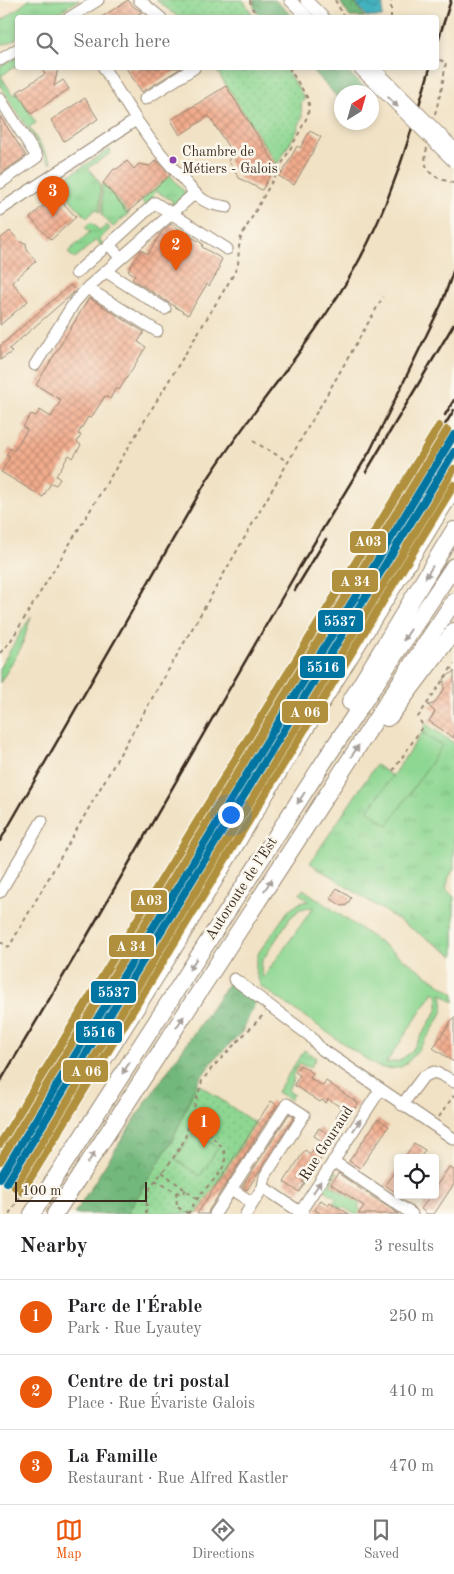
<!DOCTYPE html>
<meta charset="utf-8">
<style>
:root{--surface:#fff;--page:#f6f6f6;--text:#202124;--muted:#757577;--line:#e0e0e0;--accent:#ea580c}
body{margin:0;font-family:"Old Standard TT",serif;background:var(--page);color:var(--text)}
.controls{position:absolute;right:15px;bottom:15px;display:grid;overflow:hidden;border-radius:5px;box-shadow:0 2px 8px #0003}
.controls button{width:45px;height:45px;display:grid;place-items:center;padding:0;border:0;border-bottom:1px solid var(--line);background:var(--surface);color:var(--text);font:25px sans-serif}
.compass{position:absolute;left:334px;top:85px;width:45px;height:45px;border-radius:50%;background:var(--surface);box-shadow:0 2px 8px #0003;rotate:37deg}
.scale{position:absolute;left:15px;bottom:12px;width:132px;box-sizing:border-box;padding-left:5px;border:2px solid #3b2a1e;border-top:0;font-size:14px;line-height:18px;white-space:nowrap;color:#3b2a1e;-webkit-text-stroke:4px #fbf7ec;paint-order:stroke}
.you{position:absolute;left:230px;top:814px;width:18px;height:18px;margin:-12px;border:4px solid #fff;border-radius:50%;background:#1a73e8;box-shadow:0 0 0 8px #1a73e833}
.badge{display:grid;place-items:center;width:32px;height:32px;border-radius:50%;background:var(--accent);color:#fff;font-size:16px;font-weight:700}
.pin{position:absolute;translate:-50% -41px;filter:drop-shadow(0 1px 2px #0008)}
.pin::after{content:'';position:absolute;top:26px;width:18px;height:15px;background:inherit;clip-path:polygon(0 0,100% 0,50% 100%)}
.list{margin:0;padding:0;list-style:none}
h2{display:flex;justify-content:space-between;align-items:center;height:65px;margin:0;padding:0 20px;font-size:21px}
h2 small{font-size:16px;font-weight:400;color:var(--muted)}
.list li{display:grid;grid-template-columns:32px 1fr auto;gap:15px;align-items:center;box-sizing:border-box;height:75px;padding:0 20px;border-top:1px solid var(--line)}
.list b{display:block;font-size:19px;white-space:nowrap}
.list p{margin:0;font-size:16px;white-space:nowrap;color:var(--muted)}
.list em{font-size:16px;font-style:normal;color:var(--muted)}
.icon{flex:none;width:28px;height:28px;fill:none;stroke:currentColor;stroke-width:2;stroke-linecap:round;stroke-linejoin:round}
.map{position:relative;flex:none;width:454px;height:1214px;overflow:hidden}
.search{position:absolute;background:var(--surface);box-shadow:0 2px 8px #0003;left:15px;right:15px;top:15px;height:55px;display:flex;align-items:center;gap:12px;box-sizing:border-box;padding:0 18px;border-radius:5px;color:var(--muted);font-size:19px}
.sheet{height:290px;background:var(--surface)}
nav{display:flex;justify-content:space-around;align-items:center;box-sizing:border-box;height:70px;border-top:1px solid var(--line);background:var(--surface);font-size:14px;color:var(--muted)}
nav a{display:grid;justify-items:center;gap:2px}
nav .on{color:var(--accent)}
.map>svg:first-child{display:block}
</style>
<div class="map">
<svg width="454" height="1214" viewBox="0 0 454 1214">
<defs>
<pattern id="grass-tufts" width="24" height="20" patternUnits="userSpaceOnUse" patternTransform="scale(1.25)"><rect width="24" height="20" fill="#8ed792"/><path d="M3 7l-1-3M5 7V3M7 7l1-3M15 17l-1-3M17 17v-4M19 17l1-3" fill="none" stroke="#7bb97d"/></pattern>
<pattern id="forest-crowns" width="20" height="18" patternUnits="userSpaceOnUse" patternTransform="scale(1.25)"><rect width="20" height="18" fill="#72b87c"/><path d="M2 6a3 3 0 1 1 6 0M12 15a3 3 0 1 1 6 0" fill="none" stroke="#5f9665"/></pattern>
<pattern id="park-dots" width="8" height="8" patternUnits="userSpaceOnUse" patternTransform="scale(1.25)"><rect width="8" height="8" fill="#8ed792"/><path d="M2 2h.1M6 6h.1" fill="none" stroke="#7bb97d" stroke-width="1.8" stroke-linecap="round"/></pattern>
<pattern id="water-waves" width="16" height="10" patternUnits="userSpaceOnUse" patternTransform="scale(1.25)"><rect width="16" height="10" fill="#43b2bf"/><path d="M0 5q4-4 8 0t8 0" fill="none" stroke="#39919b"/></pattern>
<pattern id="building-cross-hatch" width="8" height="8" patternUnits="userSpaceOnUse" patternTransform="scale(1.25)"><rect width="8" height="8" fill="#f2ac8d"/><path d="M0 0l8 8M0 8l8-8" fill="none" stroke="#c58c73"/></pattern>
</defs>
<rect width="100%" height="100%" fill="#fbf7ec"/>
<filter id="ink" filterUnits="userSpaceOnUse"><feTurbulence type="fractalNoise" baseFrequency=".02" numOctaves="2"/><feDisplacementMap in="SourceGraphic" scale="10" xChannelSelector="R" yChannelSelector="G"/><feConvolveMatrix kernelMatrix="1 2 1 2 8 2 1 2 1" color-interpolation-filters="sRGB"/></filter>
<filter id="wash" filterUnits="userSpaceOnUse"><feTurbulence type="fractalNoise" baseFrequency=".0096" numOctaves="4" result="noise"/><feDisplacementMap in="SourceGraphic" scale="20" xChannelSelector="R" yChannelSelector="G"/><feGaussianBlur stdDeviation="1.12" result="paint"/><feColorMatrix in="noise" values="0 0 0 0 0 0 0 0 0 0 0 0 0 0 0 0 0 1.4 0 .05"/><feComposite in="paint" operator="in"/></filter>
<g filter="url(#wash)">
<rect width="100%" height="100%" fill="#f1e2c5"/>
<!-- grass -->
<path fill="url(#grass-tufts)" stroke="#648058" d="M 29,0 L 79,0 L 51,17 L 18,18 L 17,38 C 12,41 7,46 0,43 L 0,34 L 2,33 L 0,22 Z
M 17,57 L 17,65 L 1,76 L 13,95 L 17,92 L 36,123 L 29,127 L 52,163 L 50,164 L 0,85 L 0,67 Z
M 110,149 L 111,153 L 88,168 L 100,183 L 100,213 L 96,209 L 87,218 L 56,184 Z
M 170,175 L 186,194 L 170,208 L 169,207 L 173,201 L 156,191 L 147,207 L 141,200 Z
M 104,184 L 129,213 L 113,227 L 102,215 L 102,185 Z
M 91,222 L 100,231 L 107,225 L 110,229 L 99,239 L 114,257 L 113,258 L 96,240 L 74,259 L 68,252 L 90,232 L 85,227 Z
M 31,616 L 22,646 L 0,683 L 0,667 Z
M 426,724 L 454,743 L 454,869 L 449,877 L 446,889 L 454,897 L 454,956 L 310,863 L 376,765 L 392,776 L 369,811 L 442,746 L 422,733 Z
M 304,1050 L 316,1058 L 310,1068 L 307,1066 L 306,1067 L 300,1063 L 292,1076 L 294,1078 L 288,1090 L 293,1094 L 290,1100 L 277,1092 Z
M 335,1171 L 338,1172 L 330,1184 L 360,1204 L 358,1208 L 368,1214 L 354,1214 L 343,1207 L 338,1214 L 335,1214 L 339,1207 L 333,1203 L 337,1198 L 323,1189 Z"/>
<!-- forest -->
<path fill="url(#forest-crowns)" stroke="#56714d" d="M 253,0 L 275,0 L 293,17 L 260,17 L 254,7 Z
M 339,0 L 357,0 L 355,3 L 365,17 L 350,17 Z
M 310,68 L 344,68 L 369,92 L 342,92 L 341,101 Z
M 230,981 L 257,999 L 242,1032 L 212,1062 L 197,1083 L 173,1139 L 127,1214 L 74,1214 L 140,1111 Z"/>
<!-- park -->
<path fill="url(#park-dots)" stroke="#648058" d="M 156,0 L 243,0 L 254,17 L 178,17 Z
M 215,68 L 285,68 L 305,99 L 301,102 L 302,117 L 297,131 L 277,165 Z
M 197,1083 L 256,1124 L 197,1214 L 127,1214 L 173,1139 Z"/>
<!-- pitch -->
<path fill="#8ed792" stroke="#648058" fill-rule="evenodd" d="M 422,733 L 442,746 L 388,825 L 368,811 Z
M 303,889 L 454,994 L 454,1002 L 441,993 C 443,998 444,1004 443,1009 C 441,1020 412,1060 403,1066 C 394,1070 385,1069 376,1066 L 259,985 L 260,983 C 254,972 255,964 259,952 L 288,911 L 301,902 L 309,901 L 300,894 ZM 313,907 L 313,908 L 263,978 L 261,969 L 262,961 L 290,918 L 300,909 ZM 434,992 L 438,996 L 438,1009 L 411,1052 L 399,1061 L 386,1063 Z
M 194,1132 L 218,1148 L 200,1176 L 175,1159 Z"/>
<!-- water -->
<path fill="url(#water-waves)" stroke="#3f6e6e" d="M 361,0 L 380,0 L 383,5 L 382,17 L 367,17 L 356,3 Z"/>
<g id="blocks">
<!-- building -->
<path fill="url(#building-cross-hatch)" d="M 128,0 L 134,7 L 142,12 L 132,18 L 100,18 Z
M 41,68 L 58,68 L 54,86 L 63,80 L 69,89 L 31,114 L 17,92 L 45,74 Z
M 126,68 L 181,68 L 142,92 Z
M 226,86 L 282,174 L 297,146 L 300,148 L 310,131 L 321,137 L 294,185 L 272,172 L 262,190 L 239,178 L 228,160 L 234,156 L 209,116 L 180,135 L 171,120 Z
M 85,98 L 98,119 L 64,141 L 51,120 Z
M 0,116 L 26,156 L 0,174 Z
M 156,160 L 170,175 L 128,212 L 103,183 L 114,169 L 117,169 L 127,161 L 134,169 L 139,164 L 150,166 Z
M 55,194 L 76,217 L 51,240 L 30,218 Z
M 171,224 L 203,244 L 202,247 L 222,259 L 218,267 L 220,268 L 209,286 L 207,284 L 188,315 L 132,279 L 135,275 L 128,271 L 141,250 L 148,254 L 161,233 Z
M 10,231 L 20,242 L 26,243 L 27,250 L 36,261 L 12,282 L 28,301 L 0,325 L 0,239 Z
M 70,285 L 75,290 L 72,294 L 9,349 L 12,352 L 0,360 L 0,346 Z
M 89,298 L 144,332 L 138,342 L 146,347 L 119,390 L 116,388 L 110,399 L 105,396 L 91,418 L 88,417 L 78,434 L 81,435 L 77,442 L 81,445 L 73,458 L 69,455 L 56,476 L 60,479 L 56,485 L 51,483 L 43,497 L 1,472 L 10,457 L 6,455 L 10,448 L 14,451 L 27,430 L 23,427 L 31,414 L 36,416 L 40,410 L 51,417 L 61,400 L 36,385 Z
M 454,671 L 454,738 L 429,721 L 435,712 L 428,705 L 434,704 L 444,689 L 444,679 Z
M 337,888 L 351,898 L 347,905 L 342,906 L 330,898 Z
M 454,1017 L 454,1062 L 433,1048 Z
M 300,1065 L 313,1073 L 310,1078 L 323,1086 L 326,1081 L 358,1103 L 345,1123 L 336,1117 L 342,1108 L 328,1099 L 326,1103 L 322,1100 L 320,1102 L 294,1085 L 300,1075 L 295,1072 Z
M 271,1101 L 277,1105 L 209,1210 L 208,1214 L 197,1214 Z
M 289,1114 L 294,1117 L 247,1190 L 242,1187 Z
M 378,1119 L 389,1126 L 360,1168 L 349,1161 Z
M 319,1128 L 334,1138 L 313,1171 L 311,1169 L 302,1182 L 305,1183 L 299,1192 L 284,1182 L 305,1150 L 310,1154 L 320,1140 L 314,1136 Z
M 414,1143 L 425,1150 L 420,1158 L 404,1158 Z
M 398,1167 L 398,1194 L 385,1185 Z
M 449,1167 L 454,1170 L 454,1184 L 434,1214 L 427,1214 L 421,1209 L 431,1195 L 435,1195 L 435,1188 Z
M 338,1173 L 362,1190 L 399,1214 L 358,1214 L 364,1206 L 331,1184 Z
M 321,1200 L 328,1205 L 330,1202 L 349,1214 L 321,1214 L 315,1210 Z"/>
</g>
</g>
<g filter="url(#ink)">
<use href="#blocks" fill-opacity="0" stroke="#968672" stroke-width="1"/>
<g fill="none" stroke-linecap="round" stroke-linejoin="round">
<defs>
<path id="minor" d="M 139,0 L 161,18
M 290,0 L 308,18
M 306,0 L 324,18
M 69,18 L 98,0
M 0,60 L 18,49
M 104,68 C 127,106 150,144 181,177 C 188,185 195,195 205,201 C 212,205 220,206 227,207
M 0,99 L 37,157 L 0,183
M 145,99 L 194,68
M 0,210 L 136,120
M 120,257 L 109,245 L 155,203 L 227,249
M 105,271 L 165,309
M 76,273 L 102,250
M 87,288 L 157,331
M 35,365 L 74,303 L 87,288 L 195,193
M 0,892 L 42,821
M 234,979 L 310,1036 L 320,1048 L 454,1139
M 103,1065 L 175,951 L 286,765 L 454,493
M 402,1105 L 423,1077 L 434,1072 L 444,1076 L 454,1082
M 333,1161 L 412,1214
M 231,1189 L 253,1203
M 215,1214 L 287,1104 L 304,1115 L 265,1176 L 263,1187
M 246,1214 L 263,1187 L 303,1214
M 299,1214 L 380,1090"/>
<path id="highway" d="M 350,702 L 454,530
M 387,718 L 390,716 L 454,631
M 32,1214 L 327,757 L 454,566
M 55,1214 L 413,662 L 454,601"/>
</defs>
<!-- minor casing -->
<use href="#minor" stroke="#968672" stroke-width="13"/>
<!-- highway casing -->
<use href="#highway" stroke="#968672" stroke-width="18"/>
<!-- path -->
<path stroke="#968672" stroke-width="2" stroke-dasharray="4 4" stroke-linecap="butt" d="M 250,0 L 251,6 L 258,18
M 335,0 L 345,18
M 391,18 L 391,0
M 435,114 L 442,87 L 446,62 L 436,59
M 427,148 C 421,172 432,177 454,183
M 253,441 L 287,461
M 0,653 L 10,642 L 232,277 L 238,265 L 239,247 L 241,237 L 299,133 L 308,115 L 309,104 L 307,97 L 289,68
M 393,771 L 423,726 L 418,717 L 454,664
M 0,942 L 9,947 L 383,297
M 439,1117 L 454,1095
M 162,1172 L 197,1199
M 155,1180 L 174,1191 L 181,1194 L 187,1189
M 176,1192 L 177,1207 L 188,1213
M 9,1214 L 70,1121 L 98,1073
M 146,1214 L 147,1196 L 151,1186 L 172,1160 L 184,1141 L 202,1081 L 211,1069 L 265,1013
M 188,1214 C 192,1207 196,1200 201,1194 C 210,1182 230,1169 224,1151 C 221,1143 213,1140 210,1133 C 204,1121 207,1118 193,1114"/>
<!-- minor -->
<use href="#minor" stroke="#fff" stroke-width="11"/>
<!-- highway -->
<use href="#highway" stroke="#fff" stroke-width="16"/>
<!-- rail -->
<path stroke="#3b2a1e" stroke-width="2.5" d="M 436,47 L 451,0
M 445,415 L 454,400
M 366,472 L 454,324
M 295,590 L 326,539
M 0,841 L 207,480 C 254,407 313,342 356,266 C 391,203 410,136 430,68
M 0,1082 L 87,936 L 299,568 L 370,451 L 442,303 L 454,269
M 0,1152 L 454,410"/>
<defs>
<path id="minor-bridge" d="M 359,68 L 454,162
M 374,68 L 454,148"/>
</defs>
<!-- minor-bridge casing -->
<use href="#minor-bridge" stroke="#968672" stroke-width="13" stroke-linecap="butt"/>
<!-- minor-bridge -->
<use href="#minor-bridge" stroke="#fff" stroke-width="11"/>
<defs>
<path id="rail-1" d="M 0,1178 L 454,435"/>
<path id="rail-2" d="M 7,1183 L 454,452"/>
<path id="rail-3" d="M 0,1161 L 447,430"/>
<path id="rail-4" d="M 15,1187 L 454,469"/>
<path id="rail-5" d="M 0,1144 L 439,426"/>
<path id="rail-6" d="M 22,1192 L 454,485"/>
</defs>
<!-- rail-1 casing -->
<use href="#rail-1" stroke="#fbf7ec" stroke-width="11"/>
<!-- rail-2 casing -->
<use href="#rail-2" stroke="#fbf7ec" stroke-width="11"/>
<!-- rail-3 casing -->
<use href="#rail-3" stroke="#fbf7ec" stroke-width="11"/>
<!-- rail-4 casing -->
<use href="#rail-4" stroke="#fbf7ec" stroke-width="11"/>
<!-- rail-5 casing -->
<use href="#rail-5" stroke="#fbf7ec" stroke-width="11"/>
<!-- rail-6 casing -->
<use href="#rail-6" stroke="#fbf7ec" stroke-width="11"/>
<!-- rail-1 -->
<use href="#rail-1" stroke="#0075a1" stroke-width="8"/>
<!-- rail-2 -->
<use href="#rail-2" stroke="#0075a1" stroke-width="8"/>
<!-- rail-3 -->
<use href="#rail-3" stroke="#b0903d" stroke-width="8"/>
<!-- rail-4 -->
<use href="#rail-4" stroke="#b0903d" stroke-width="8"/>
<!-- rail-5 -->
<use href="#rail-5" stroke="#b0903d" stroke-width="8"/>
<!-- rail-6 -->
<use href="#rail-6" stroke="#b0903d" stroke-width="8"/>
</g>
<!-- one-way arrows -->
<defs><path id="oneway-solid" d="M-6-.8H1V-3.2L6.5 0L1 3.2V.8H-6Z" transform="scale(1.25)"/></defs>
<g fill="#a79f9a">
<use href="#oneway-solid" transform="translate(393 102) rotate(45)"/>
<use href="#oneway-solid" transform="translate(429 572) rotate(121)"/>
<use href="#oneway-solid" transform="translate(407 635) rotate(124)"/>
<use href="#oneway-solid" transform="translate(355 751) rotate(-57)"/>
<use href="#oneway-solid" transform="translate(301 798) rotate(123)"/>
<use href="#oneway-solid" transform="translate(268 885) rotate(-57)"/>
<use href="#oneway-solid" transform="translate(193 964) rotate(123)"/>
<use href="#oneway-solid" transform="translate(180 1022) rotate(-57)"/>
<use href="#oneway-solid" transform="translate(126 1068) rotate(123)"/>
<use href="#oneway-solid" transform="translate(357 1125) rotate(-57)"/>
<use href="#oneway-solid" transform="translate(91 1158) rotate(-57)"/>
<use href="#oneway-solid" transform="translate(317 1187) rotate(-57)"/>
</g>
</g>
<!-- markers -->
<circle fill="#8e44ad" stroke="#fbf7ec" stroke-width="2" cx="173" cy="160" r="4.5"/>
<g text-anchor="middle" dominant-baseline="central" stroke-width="5" stroke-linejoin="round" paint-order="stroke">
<!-- bus labels -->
<g font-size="14" fill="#3b2a1e" stroke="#fbf7ec" text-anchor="start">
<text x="182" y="152">Chambre de<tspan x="182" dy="17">Métiers - Galois</tspan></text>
</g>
<!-- street labels -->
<g font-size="15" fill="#3b2a1e" stroke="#fbf7ec">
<text transform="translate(242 889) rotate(-57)">Autoroute de l’Est</text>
<text transform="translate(327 1144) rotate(-57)">Rue Gouraud</text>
</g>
</g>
<g stroke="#fbf7ec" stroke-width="2">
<rect x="349" y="530" width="38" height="24" rx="5" fill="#b0903d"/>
<rect x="331" y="569" width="48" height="24" rx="5" fill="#b0903d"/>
<rect x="317" y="609" width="47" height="24" rx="5" fill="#0075a1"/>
<rect x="299" y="655" width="47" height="24" rx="5" fill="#0075a1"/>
<rect x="281" y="700" width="48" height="24" rx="5" fill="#b0903d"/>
<rect x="130" y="889" width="38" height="24" rx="5" fill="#b0903d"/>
<rect x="108" y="934" width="47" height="24" rx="5" fill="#b0903d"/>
<rect x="90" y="980" width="47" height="24" rx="5" fill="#0075a1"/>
<rect x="75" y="1020" width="48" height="24" rx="5" fill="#0075a1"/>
<rect x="62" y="1059" width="47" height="24" rx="5" fill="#b0903d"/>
</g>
<g font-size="14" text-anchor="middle" font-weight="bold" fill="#fff">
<text x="368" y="546">A03</text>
<text x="355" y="586">A 34</text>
<text x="340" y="626">5537</text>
<text x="323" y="672">5516</text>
<text x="305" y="717">A 06</text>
<text x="149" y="905">A03</text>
<text x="131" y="951">A 34</text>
<text x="114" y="997">5537</text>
<text x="99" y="1037">5516</text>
<text x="86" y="1076">A 06</text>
</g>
</svg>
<div class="controls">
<button><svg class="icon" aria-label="locate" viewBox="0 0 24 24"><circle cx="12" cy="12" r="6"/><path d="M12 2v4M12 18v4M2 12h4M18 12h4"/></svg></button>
</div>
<svg class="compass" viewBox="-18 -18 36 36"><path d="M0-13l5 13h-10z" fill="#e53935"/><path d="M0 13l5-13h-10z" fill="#757577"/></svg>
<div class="scale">100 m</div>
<div class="you"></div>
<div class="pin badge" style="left:204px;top:1148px">1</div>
<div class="pin badge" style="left:176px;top:271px">2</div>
<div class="pin badge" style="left:53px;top:217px">3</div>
<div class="search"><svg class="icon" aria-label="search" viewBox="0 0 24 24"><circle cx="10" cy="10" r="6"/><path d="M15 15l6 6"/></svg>Search here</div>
</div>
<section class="sheet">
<h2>Nearby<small>3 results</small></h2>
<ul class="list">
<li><span class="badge">1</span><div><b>Parc de l'Érable</b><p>Park · Rue Lyautey</p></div><em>250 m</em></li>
<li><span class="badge">2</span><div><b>Centre de tri postal</b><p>Place · Rue Évariste Galois</p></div><em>410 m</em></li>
<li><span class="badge">3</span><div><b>La Famille</b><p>Restaurant · Rue Alfred Kastler</p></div><em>470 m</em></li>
</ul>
</section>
<nav>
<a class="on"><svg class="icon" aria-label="map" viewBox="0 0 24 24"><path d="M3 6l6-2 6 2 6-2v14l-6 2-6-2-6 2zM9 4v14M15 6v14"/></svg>Map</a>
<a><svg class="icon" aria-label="directions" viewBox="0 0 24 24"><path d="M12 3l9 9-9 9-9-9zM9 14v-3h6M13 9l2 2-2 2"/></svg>Directions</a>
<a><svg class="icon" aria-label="saved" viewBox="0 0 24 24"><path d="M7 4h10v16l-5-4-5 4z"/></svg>Saved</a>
</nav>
